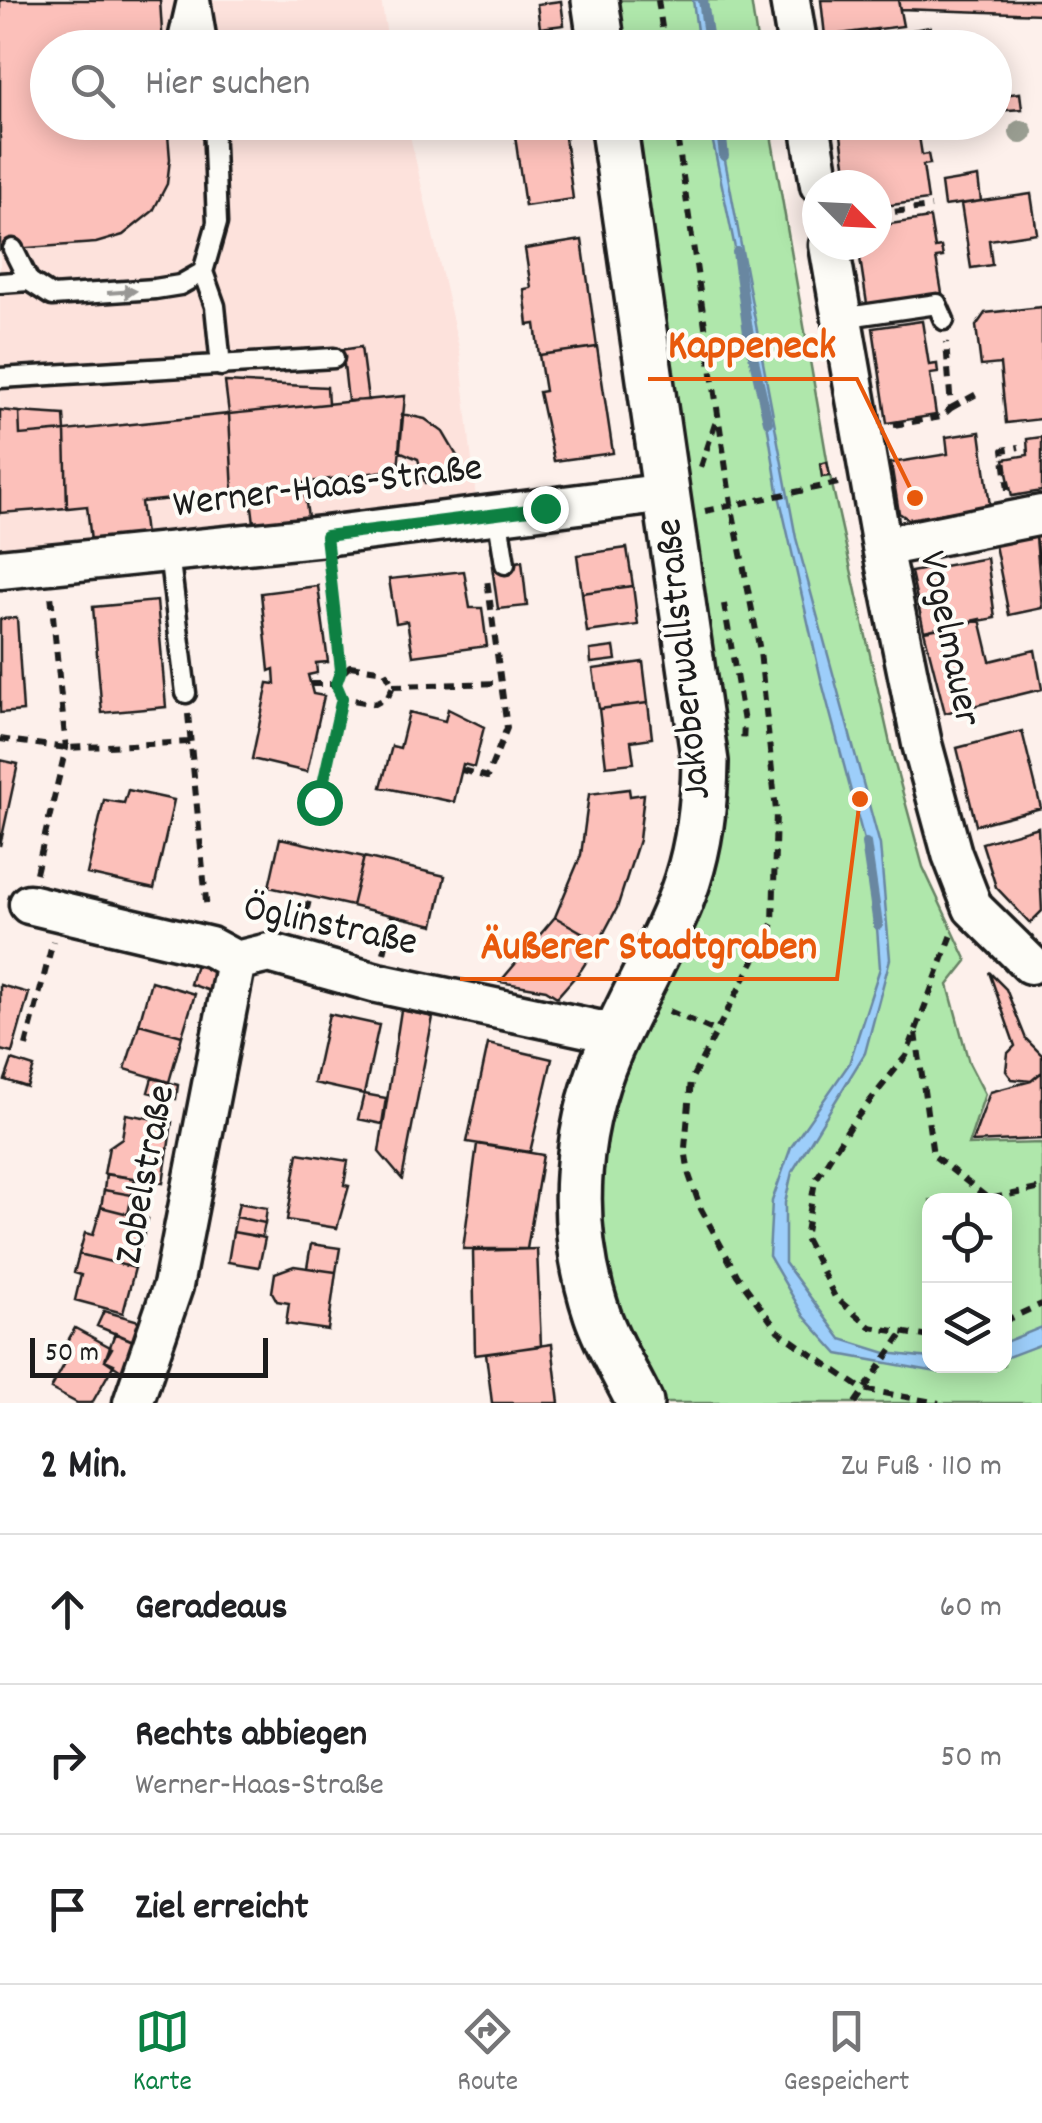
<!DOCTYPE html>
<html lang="de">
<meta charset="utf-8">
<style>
:root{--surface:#fff;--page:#f2f2f2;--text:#202124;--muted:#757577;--line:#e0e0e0;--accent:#0b8043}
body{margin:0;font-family:Dekko,sans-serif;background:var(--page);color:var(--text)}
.controls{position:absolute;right:30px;bottom:30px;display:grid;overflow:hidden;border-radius:20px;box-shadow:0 5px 25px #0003}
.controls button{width:90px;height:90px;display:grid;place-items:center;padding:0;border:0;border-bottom:2px solid var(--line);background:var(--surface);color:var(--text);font:50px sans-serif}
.compass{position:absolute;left:802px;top:170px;width:90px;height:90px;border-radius:50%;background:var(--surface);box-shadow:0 5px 25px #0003;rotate:114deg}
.scale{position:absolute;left:30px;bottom:25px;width:238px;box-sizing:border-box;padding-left:10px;border:5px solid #1c1c1c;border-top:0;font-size:28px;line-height:35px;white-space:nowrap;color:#1c1c1c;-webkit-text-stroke:8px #fdfcf7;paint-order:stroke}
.stop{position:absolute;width:30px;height:30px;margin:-22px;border:8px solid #0b8043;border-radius:50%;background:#fff}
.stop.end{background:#0b8043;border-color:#fff;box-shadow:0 2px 10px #0008}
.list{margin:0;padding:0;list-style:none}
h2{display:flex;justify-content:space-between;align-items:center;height:130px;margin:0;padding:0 40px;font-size:42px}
h2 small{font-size:32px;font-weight:400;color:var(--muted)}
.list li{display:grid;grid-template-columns:65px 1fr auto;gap:30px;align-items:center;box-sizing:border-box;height:150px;padding:0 40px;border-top:2px solid var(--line)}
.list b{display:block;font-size:38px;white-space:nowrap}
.list p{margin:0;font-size:32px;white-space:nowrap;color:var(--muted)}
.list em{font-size:32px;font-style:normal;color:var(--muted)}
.icon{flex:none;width:55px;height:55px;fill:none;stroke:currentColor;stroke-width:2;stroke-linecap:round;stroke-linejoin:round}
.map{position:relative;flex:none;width:1042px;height:1403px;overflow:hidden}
.search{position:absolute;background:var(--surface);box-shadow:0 5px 25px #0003;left:30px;right:30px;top:30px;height:110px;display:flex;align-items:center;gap:25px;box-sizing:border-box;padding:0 35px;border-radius:55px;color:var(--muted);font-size:38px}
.sheet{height:580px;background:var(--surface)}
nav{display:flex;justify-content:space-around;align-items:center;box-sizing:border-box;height:140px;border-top:2px solid var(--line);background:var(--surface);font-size:28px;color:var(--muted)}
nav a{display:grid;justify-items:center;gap:5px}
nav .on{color:var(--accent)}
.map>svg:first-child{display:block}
</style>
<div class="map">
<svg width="1042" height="1403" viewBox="0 0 1042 1403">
<rect width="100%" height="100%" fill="#fdf0eb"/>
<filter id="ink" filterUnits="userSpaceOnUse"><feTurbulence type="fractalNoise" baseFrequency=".01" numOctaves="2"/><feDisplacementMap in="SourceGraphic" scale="20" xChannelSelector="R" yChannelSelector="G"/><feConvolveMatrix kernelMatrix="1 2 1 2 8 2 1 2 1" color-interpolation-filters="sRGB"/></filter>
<g filter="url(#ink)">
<!-- built -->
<path fill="#fde2dc" d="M 0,0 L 381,0 L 389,47 L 48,48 L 48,122 L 407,123 L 460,352 L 478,516 L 0,569 Z"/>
<!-- green -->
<path fill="#afe7ab" stroke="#668264" stroke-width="2.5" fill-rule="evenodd" d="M 611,0 L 751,0 L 758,47 L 618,47 Z
M 629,123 L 769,123 L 829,471 L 893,757 L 923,867 L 967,961 L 948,985 L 969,1063 L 985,1094 L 968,1145 L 1042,1143 L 1042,1403 L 661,1403 L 614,1309 L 596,1232 L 599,1144 L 618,1073 L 692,934 L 711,878 ZM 930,1200 L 1004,1200 L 1004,1366 L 930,1366 Z"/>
<!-- water -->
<path fill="#9dcefa" stroke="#6987a1" stroke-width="2.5" d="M 693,0 L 704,0 L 707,47 L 699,47 Z
M 709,123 L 718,123 L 796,538 L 880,845 L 890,959 L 865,1053 L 792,1172 L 785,1203 L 785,1263 L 841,1339 L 886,1353 L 929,1358 L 930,1366 L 971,1366 L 942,1373 L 838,1354 L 804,1316 L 769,1256 L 772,1201 L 791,1147 L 849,1064 L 880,968 L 873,874 L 821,679 L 778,491 L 752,330 Z
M 1042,1327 L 1042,1344 L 1005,1358 L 1005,1342 Z"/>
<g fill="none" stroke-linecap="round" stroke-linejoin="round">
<!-- stream -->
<path stroke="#6987a1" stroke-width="10" d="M 703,0 L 710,48
M 720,122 L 724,156
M 737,252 L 748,333 L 768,422
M 866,843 L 878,925"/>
</g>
<!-- building -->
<path fill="#fcc0ba" stroke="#1c1c1c" stroke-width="2.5" d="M 0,0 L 160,0 L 163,48 L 48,48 L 48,122 L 167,122 L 170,159 L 167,184 L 153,211 L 123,235 L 96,243 L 0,250 Z
M 821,0 L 898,0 L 903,26 L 825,36 Z
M 898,0 L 1042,0 L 1042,14 L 900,9 Z
M 561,1 L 564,25 L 540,28 L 537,4 Z
M 930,27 L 933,48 L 892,48 L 890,34 Z
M 550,28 L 553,48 L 503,48 L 501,35 Z
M 877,29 L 877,36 L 890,34 L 892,48 L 827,48 L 825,36 Z
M 1020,93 L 1022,109 L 995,111 L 994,96 Z
M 513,122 L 563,122 L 573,199 L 525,206 Z
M 917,124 L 922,155 L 928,154 L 930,164 L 923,165 L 928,200 L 877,207 L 877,185 L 848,185 L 841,135 Z
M 978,177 L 981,201 L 944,206 L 941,183 Z
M 1031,194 L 1037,233 L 989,240 L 992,265 L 971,268 L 961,204 Z
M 930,218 L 935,248 L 941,247 L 943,257 L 936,258 L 942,293 L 867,304 L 858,245 L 877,245 L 877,226 Z
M 582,240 L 597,347 L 539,355 L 535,324 L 528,325 L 524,289 L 531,288 L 525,249 Z
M 1042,307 L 1042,419 L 1006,423 L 1000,364 L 981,366 L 976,326 L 985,313 Z
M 922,321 L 929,365 L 937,364 L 938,373 L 930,374 L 936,415 L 887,423 L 873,328 Z
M 361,347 L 368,400 L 348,401 L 344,365 L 334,367 L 333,351 Z
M 597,347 L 613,453 L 554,461 L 539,392 L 545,391 L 539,355 Z
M 225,382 L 327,387 L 328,404 L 229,414 Z
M 405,396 L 398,469 L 303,483 L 308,517 L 254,523 L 250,490 L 233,493 L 229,414 Z
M 0,410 L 19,412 L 20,435 L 65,431 L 67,508 L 0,513 Z
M 19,412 L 64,415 L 65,431 L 20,435 Z
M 229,414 L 233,493 L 141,502 L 145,535 L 91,541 L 87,506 L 67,508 L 65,431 Z
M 402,414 L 425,419 L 443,432 L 457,456 L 461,480 L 425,483 L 418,459 L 399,451 Z
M 980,432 L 990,506 L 908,519 L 899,513 L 891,463 L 948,454 L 946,437 Z
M 1042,437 L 1042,491 L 1012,496 L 1004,459 L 1028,455 L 1027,439 Z
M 827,462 L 830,476 L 822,477 L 820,464 Z
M 1042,536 L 1042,569 L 1036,537 Z
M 1036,537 L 1042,608 L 1009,615 L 995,545 Z
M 627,548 L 633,586 L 582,593 L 577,555 Z
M 987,558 L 995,618 L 924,631 L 911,572 Z
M 522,561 L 527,606 L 498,609 L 492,566 Z
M 464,571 L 470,608 L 482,608 L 487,646 L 413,656 L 407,621 L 396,623 L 389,579 Z
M 318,586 L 328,662 L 316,663 L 317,673 L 308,675 L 313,694 L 324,696 L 307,772 L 252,759 L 268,683 L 275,684 L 274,669 L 269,671 L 261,593 Z
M 633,586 L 638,625 L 587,632 L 582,593 Z
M 157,601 L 166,707 L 102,713 L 93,607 Z
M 17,618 L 23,711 L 0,713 L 0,619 Z
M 980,619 L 990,661 L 1035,650 L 1042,689 L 945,713 L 924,631 Z
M 614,647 L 616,660 L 591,663 L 590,650 Z
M 643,662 L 648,703 L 599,709 L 593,669 Z
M 648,703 L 652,738 L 631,741 L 634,763 L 606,766 L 599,709 Z
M 448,709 L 484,727 L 474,767 L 463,764 L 454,802 L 381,787 L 392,746 L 400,748 L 409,712 L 445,721 Z
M 1022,731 L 1041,808 L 976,825 L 957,748 Z
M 0,760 L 18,764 L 0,846 Z
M 629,789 L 630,796 L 644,794 L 639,840 L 617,908 L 599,942 L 555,917 L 581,855 L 589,794 Z
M 128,790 L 174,800 L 154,889 L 87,874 L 104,800 L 124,803 Z
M 1038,827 L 1042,911 L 1030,923 L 996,887 L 982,843 Z
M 280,838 L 364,857 L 352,906 L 269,887 Z
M 364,857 L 445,876 L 434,925 L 352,906 Z
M 555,917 L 599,942 L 581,970 L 557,997 L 546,990 L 500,982 Z
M 197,961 L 215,966 L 210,991 L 190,984 Z
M 989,972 L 1006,989 L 1026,1039 L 1042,1055 L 1042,1072 L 1031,1081 L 1012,1079 L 1006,1071 L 1008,1053 L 1015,1046 Z
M 151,981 L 195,994 L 182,1036 L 139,1024 Z
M 0,985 L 29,993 L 12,1053 L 0,1050 Z
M 401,1010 L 433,1017 L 402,1179 L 379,1152 Z
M 329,1014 L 379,1025 L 364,1094 L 314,1083 Z
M 139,1024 L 182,1036 L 169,1082 L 125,1069 Z
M 488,1044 L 552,1059 L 530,1152 L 467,1142 Z
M 12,1060 L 34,1067 L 27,1087 L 5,1080 Z
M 1042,1072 L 1042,1139 L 972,1142 L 990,1092 L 1031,1081 Z
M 152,1078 L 178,1085 L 176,1099 L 148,1092 Z
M 364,1094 L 386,1098 L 382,1124 L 358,1119 Z
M 126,1114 L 172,1122 L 163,1183 L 104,1174 L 109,1147 L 122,1138 Z
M 477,1144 L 543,1155 L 527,1249 L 463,1249 Z
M 298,1153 L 348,1161 L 344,1185 L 349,1186 L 337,1228 L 287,1220 Z
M 106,1174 L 134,1178 L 132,1195 L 104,1190 Z
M 104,1190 L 132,1195 L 128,1214 L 101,1207 Z
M 239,1203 L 267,1208 L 265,1223 L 236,1217 Z
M 101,1207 L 148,1219 L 135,1268 L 79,1254 L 85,1233 L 93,1235 Z
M 236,1217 L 265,1223 L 262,1237 L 233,1232 Z
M 233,1232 L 265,1238 L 259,1267 L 228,1262 Z
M 311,1244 L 340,1248 L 336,1272 L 307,1268 Z
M 537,1249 L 541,1346 L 475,1355 L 473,1251 Z
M 79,1254 L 135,1268 L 123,1313 L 75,1300 L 81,1275 L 74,1273 Z
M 294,1266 L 336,1272 L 328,1330 L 286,1324 L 289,1303 L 277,1301 L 272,1292 L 275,1273 Z
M 104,1311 L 146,1323 L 138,1343 L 97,1326 Z
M 75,1328 L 112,1348 L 105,1360 L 114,1364 L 92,1403 L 77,1403 L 51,1389 L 72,1350 L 65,1346 Z
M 115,1333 L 138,1343 L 124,1373 L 105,1360 Z
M 552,1344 L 559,1403 L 492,1403 L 486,1354 Z"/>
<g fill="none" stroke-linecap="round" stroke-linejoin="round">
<defs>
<path id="service" d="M 200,0 L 208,48
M 176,48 L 187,0
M 193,48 L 198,15
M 13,249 L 29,281 L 52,296 L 155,289 L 180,285 L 203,272 L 217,223 L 213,122
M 203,272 L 215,306 L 221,366
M 0,283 L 29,281
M 841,318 L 937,304 L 944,320
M 0,378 L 334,358
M 497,514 L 505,564
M 169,553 L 186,693"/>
<path id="minor" d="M 790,0 L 798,48
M 810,122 L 820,185
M 829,245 L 882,547 L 922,744 L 952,854 L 973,908 L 1030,964
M 882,547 L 1042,515
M 0,569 L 325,536 L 667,493
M 29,904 L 210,947 L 236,961 L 269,953 L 377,983 L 616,1034
M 133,1403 L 173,1286 L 236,961"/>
<path id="tertiary" d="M 595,0 L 602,48
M 613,122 L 705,762 C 703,885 667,927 617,1033 C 574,1120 566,1221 597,1314 C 607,1344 626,1374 640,1403"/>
</defs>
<!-- service casing -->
<use href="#service" stroke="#1c1c1c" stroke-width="25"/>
<!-- minor casing -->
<use href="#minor" stroke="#1c1c1c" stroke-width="45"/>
<!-- tertiary casing -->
<use href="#tertiary" stroke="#1c1c1c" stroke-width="52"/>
<!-- path -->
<path stroke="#1c1c1c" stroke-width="6" stroke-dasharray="10 8" stroke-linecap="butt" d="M 658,0 L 665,48
M 675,122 L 731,503 L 760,651 L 776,811 L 773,924 L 691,1080 L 685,1148 L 689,1175 L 701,1209 L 737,1275 L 778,1331 L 862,1389 L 939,1403
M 877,214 L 931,207
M 951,408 L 982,391
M 894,425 L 941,417 L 951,408 L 946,342
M 701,467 L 716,421
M 1008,490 L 1003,450 L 1019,447
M 705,511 L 838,483
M 329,567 L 341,670
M 724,604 L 744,722 L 743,745
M 350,666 L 385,671 L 393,686 L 388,697 L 375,704 L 342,698 L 336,679 Z
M 311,684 L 336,684
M 393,686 L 501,683
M 188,714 L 207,911
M 0,739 L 66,748 L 190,742
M 462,770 L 487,777 L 507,728 L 487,579
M 319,802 L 342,698
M 36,873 L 66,748 L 51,595
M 302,929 L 310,896
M 384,953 L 393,915
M 669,1011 L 713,1030
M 916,1033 L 933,1155 L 989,1199 L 1042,1188
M 26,1046 L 53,941
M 1004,1321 L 1042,1304
M 930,1337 L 870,1327 L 835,1297 L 805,1238 L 815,1181 L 850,1126 L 906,1056 L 953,932
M 855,1403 L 901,1336"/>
<!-- service -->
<use href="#service" stroke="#fdfcf7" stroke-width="18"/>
<!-- minor -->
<use href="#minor" stroke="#fdfcf7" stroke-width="38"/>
<!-- tertiary -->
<use href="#tertiary" stroke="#fdfcf7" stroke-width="45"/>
</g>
<!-- trees -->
<circle fill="#999d91" cx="1021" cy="132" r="12"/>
<!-- one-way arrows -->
<defs><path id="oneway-solid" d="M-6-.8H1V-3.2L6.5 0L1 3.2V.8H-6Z" transform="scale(2.5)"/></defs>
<use fill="#989794" href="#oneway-solid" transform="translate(122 292) rotate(-4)"/>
</g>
<g fill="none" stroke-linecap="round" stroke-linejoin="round" filter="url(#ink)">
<!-- route -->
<path stroke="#0b8043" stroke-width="12" d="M 319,802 L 342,698 L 336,684 L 341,670 L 326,536 L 545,508"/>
</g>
<g text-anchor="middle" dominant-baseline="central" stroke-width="8" stroke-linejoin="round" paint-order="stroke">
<!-- street labels -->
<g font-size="40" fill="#1c1c1c" stroke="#fdfcf7">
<text transform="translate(328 489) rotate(-7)">Werner-Haas-Straße</text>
<text transform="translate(947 639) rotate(78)">Vogelmauer</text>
<text transform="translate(686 659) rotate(-96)">Jakoberwallstraße</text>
<text transform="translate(330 928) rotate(12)">Öglinstraße</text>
<text transform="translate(148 1175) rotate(-79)">Zobelstraße</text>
</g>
</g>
<!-- callouts -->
<path fill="none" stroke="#e8590c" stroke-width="4" d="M915 498L857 379H648M860 799L837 979H460"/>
<g fill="#e8590c" stroke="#fdfcf7" stroke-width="4">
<circle cx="915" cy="498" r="10"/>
<circle cx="860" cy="799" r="10"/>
</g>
<g font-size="42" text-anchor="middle" font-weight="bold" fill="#e8590c" stroke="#fdfcf7" stroke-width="8" stroke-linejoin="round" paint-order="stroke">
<text x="752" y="357">Kappeneck</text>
<text x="649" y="958">Äußerer Stadtgraben</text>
</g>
</svg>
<div class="controls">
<button><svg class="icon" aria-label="locate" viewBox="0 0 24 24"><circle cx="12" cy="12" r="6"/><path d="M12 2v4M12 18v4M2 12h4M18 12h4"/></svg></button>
<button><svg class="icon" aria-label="layers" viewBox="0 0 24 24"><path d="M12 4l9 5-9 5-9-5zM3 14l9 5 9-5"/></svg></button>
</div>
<svg class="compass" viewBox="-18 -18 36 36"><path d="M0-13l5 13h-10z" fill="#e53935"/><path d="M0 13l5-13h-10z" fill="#757577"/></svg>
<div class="scale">50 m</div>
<div class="stop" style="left:319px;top:802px"></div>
<div class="stop end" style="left:545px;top:508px"></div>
<div class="search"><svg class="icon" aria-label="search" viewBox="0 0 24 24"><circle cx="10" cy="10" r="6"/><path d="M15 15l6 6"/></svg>Hier suchen</div>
</div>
<section class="sheet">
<h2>2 Min.<small>Zu Fuß · 110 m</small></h2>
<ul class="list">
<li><svg class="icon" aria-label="ahead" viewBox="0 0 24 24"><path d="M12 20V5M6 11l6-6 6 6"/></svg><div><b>Geradeaus</b></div><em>60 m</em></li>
<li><svg class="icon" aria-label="right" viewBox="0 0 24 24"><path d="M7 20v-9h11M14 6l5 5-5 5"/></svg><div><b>Rechts abbiegen</b><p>Werner-Haas-Straße</p></div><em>50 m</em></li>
<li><svg class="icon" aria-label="arrive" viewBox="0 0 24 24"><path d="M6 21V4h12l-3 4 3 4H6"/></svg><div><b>Ziel erreicht</b></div></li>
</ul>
</section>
<nav>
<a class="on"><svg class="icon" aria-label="map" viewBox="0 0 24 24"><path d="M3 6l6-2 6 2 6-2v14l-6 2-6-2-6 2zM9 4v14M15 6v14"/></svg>Karte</a>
<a><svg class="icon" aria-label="directions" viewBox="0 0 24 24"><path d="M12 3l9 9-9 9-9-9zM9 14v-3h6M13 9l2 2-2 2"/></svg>Route</a>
<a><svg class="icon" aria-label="saved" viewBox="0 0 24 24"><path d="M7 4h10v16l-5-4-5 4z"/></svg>Gespeichert</a>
</nav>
